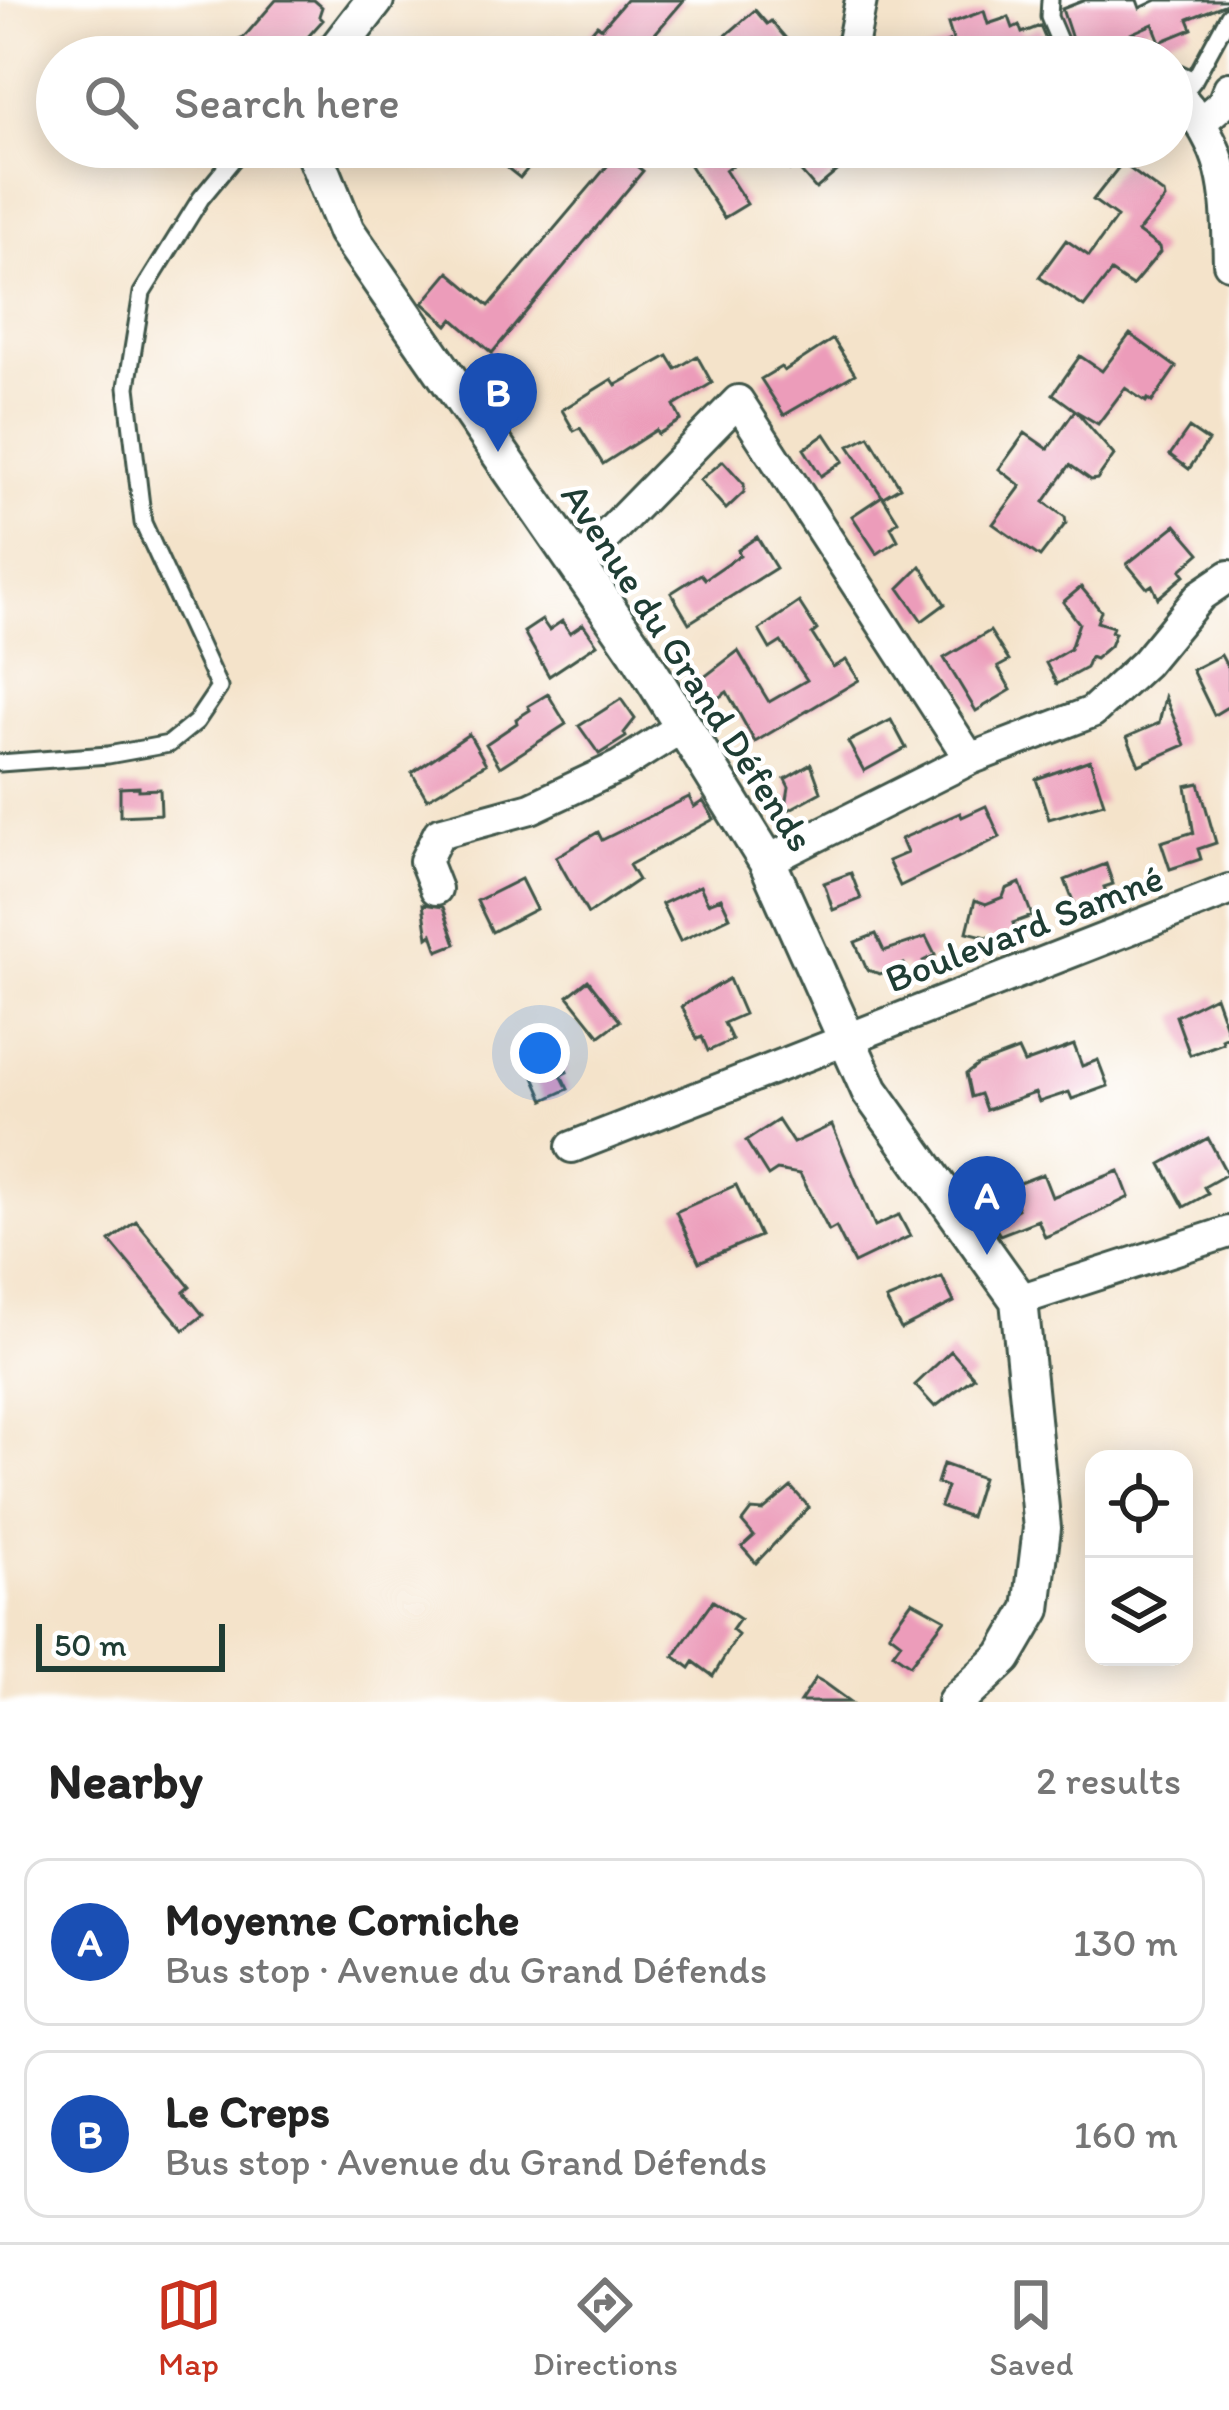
<!DOCTYPE html>
<meta charset="utf-8">
<style>
:root{--surface:#fff;--page:#f6f6f6;--text:#222;--muted:#767676;--line:#e0e0e0;--accent:#c8321e}
body{margin:0;font-family:Itim,sans-serif;background:var(--page);color:var(--text)}
.controls{position:absolute;right:36px;bottom:36px;display:grid;overflow:hidden;border-radius:24px;box-shadow:0 6px 30px #0003}
.controls button{width:108px;height:108px;display:grid;place-items:center;padding:0;border:0;border-bottom:3px solid var(--line);background:var(--surface);color:var(--text);font:60px sans-serif}
.scale{position:absolute;left:36px;bottom:30px;width:189px;box-sizing:border-box;padding-left:12px;border:6px solid #1f3d34;border-top:0;font-size:33px;line-height:42px;white-space:nowrap;color:#1f3d34;-webkit-text-stroke:9px #fff;paint-order:stroke}
.you{position:absolute;left:540px;top:1053px;width:42px;height:42px;margin:-30px;border:9px solid #fff;border-radius:50%;background:#1a73e8;box-shadow:0 0 0 18px #1a73e833}
.badge{display:grid;place-items:center;width:78px;height:78px;border-radius:50%;background:var(--accent);color:#fff;font-size:39px;font-weight:700}
.pin{position:absolute;translate:-50% -99px;filter:drop-shadow(0 3px 6px #0008)}
.pin::after{content:'';position:absolute;top:63px;width:42px;height:36px;background:inherit;clip-path:polygon(0 0,100% 0,50% 100%)}
.list{margin:0;padding:0;list-style:none}
h2{display:flex;justify-content:space-between;align-items:center;height:156px;margin:0;padding:0 48px;font-size:51px}
h2 small{font-size:39px;font-weight:400;color:var(--muted)}
.list li{display:grid;grid-template-columns:78px 1fr auto;gap:36px;align-items:center;box-sizing:border-box;height:168px;margin:0 24px 24px;padding:0 24px;border:3px solid var(--line);border-radius:24px}
.list b{display:block;font-size:45px;white-space:nowrap}
.list p{margin:0;font-size:39px;white-space:nowrap;color:var(--muted)}
.list em{font-size:39px;font-style:normal;color:var(--muted)}
.icon{flex:none;width:66px;height:66px;fill:none;stroke:currentColor;stroke-width:2;stroke-linecap:round;stroke-linejoin:round}
.map{position:relative;flex:none;width:1229px;height:1702px;overflow:hidden}
.search{position:absolute;background:var(--surface);box-shadow:0 6px 30px #0003;left:36px;right:36px;top:36px;height:132px;display:flex;align-items:center;gap:30px;box-sizing:border-box;padding:0 42px;border-radius:66px;color:var(--muted);font-size:45px}
.sheet{height:540px;background:var(--surface)}
nav{display:flex;justify-content:space-around;align-items:center;box-sizing:border-box;height:168px;border-top:3px solid var(--line);background:var(--surface);font-size:33px;color:var(--muted)}
nav a{display:grid;justify-items:center;gap:6px}
nav .on{color:var(--accent)}
.map>svg:first-child{display:block}
</style>
<div class="map">
<svg width="1229" height="1702" viewBox="0 0 1229 1702">
<rect width="100%" height="100%" fill="#fff"/>
<filter id="ink" filterUnits="userSpaceOnUse"><feTurbulence type="fractalNoise" baseFrequency=".00833" numOctaves="2"/><feDisplacementMap in="SourceGraphic" scale="24" xChannelSelector="R" yChannelSelector="G"/><feConvolveMatrix kernelMatrix="1 2 1 2 8 2 1 2 1" color-interpolation-filters="sRGB"/></filter>
<filter id="wash" filterUnits="userSpaceOnUse"><feTurbulence type="fractalNoise" baseFrequency=".004" numOctaves="4" result="noise"/><feDisplacementMap in="SourceGraphic" scale="48" xChannelSelector="R" yChannelSelector="G"/><feGaussianBlur stdDeviation="2.7" result="paint"/><feColorMatrix in="noise" values="0 0 0 0 0 0 0 0 0 0 0 0 0 0 0 0 0 1.4 0 .05"/><feComposite in="paint" operator="in"/></filter>
<g filter="url(#wash)">
<rect width="100%" height="100%" fill="#f4e3ca"/>
<g id="blocks">
<!-- building -->
<path fill="#ec9cba" d="M 276,0 L 314,0 L 322,7 L 319,16 L 323,20 L 296,50 L 282,40 L 269,57 L 196,57 L 244,37 Z
M 626,0 L 684,0 L 635,57 L 570,57 L 597,25 L 602,28 Z
M 1085,0 L 1137,0 L 1140,8 L 1157,0 L 1229,0 L 1229,3 L 1188,19 L 1192,29 L 1160,42 L 1153,24 L 1078,57 L 1062,9 Z
M 755,10 L 767,24 L 771,21 L 802,57 L 701,57 Z
M 984,11 L 988,24 L 1009,17 L 1013,28 L 1019,25 L 1022,33 L 1040,26 L 1053,57 L 913,57 L 953,40 L 948,24 Z
M 481,147 L 546,147 L 520,178 Z
M 678,147 L 720,147 L 732,165 L 725,170 L 747,204 L 724,218 Z
M 770,147 L 866,147 L 816,189 L 796,166 L 790,170 Z
M 619,152 L 643,171 L 492,353 L 453,319 L 448,325 L 423,303 L 449,272 L 489,306 Z
M 1122,163 L 1164,194 L 1165,199 L 1138,232 L 1159,247 L 1160,252 L 1132,286 L 1111,272 L 1084,307 L 1039,277 L 1066,240 L 1089,256 L 1117,217 L 1093,200 Z
M 1130,334 L 1176,367 L 1152,402 L 1148,399 L 1146,402 L 1125,388 L 1098,424 L 1076,411 L 1114,455 L 1097,479 L 1091,480 L 1070,465 L 1044,502 L 1065,517 L 1066,523 L 1040,557 L 993,524 L 1021,486 L 999,469 L 1025,433 L 1048,449 L 1075,410 L 1053,394 L 1080,356 L 1102,371 Z
M 833,339 L 855,374 L 784,415 L 761,379 L 781,367 L 784,371 Z
M 668,356 L 676,369 L 697,356 L 712,383 L 674,406 L 681,420 L 658,434 L 656,430 L 603,464 L 580,428 L 574,431 L 562,410 L 612,379 L 616,385 Z
M 1189,428 L 1208,441 L 1189,469 L 1170,455 Z
M 825,434 L 843,461 L 821,476 L 804,449 Z
M 869,436 L 900,487 L 883,497 L 898,521 L 891,527 L 898,540 L 877,554 L 852,516 L 882,496 L 849,446 Z
M 723,461 L 744,484 L 744,492 L 726,509 L 700,480 Z
M 1176,525 L 1200,553 L 1181,570 L 1185,575 L 1158,598 L 1152,585 L 1147,588 L 1127,564 Z
M 757,537 L 776,568 L 689,623 L 671,593 L 701,574 L 705,579 L 740,555 L 738,550 Z
M 921,566 L 945,604 L 922,621 L 899,588 Z
M 1081,587 L 1101,611 L 1097,622 L 1113,627 L 1111,632 L 1115,633 L 1110,646 L 1095,659 L 1090,657 L 1086,668 L 1057,684 L 1046,663 L 1070,649 L 1079,623 L 1063,602 Z
M 799,602 L 817,630 L 812,634 L 833,667 L 846,660 L 859,680 L 755,742 L 727,692 L 712,702 L 699,681 L 738,651 L 769,702 L 807,680 L 781,642 L 770,649 L 759,630 Z
M 542,620 L 549,630 L 562,621 L 570,633 L 583,624 L 597,644 L 549,676 L 524,632 Z
M 990,631 L 1009,661 L 998,667 L 1011,690 L 976,711 L 944,658 Z
M 1221,655 L 1229,670 L 1229,706 L 1214,715 L 1192,670 Z
M 548,694 L 566,724 L 500,767 L 486,744 L 517,723 L 516,719 L 530,710 L 528,706 Z
M 1165,697 L 1185,745 L 1139,765 L 1127,737 L 1159,723 Z
M 621,699 L 635,719 L 624,733 L 626,737 L 599,754 L 579,726 Z
M 891,720 L 906,748 L 864,771 L 848,742 Z
M 469,734 L 486,764 L 427,799 L 412,773 Z
M 1090,760 L 1104,803 L 1049,819 L 1036,779 Z
M 811,764 L 821,792 L 785,812 L 789,787 L 785,779 Z
M 1199,783 L 1216,843 L 1198,849 L 1201,859 L 1170,869 L 1161,842 L 1193,832 L 1194,835 L 1186,786 Z
M 139,787 L 139,790 L 160,789 L 161,814 L 120,816 L 120,788 Z
M 689,797 L 694,807 L 703,801 L 714,819 L 629,865 L 638,880 L 588,914 L 556,857 L 598,832 L 602,840 Z
M 986,806 L 1000,837 L 900,886 L 888,861 L 907,853 L 901,839 L 960,813 L 962,817 Z
M 1106,864 L 1113,884 L 1104,887 L 1108,897 L 1076,909 L 1065,880 Z
M 851,873 L 861,899 L 833,910 L 824,883 Z
M 521,879 L 536,909 L 492,932 L 477,901 Z
M 1020,883 L 1032,916 L 1013,923 L 1016,931 L 995,939 L 967,932 L 975,900 L 986,904 L 1003,897 L 1006,889 Z
M 700,886 L 708,903 L 721,898 L 730,917 L 680,941 L 662,904 Z
M 423,904 L 443,907 L 456,944 L 438,951 L 432,934 L 428,937 Z
M 876,934 L 884,951 L 926,937 L 935,955 L 923,961 L 925,967 L 908,974 L 904,964 L 880,974 L 867,970 L 855,942 Z
M 729,979 L 744,1014 L 724,1023 L 732,1040 L 708,1051 L 702,1037 L 697,1039 L 682,1006 Z
M 588,980 L 620,1021 L 600,1036 L 568,996 Z
M 1215,996 L 1229,1036 L 1222,1039 L 1223,1043 L 1190,1055 L 1176,1016 Z
M 552,1038 L 567,1072 L 561,1075 L 568,1089 L 544,1100 L 522,1050 Z
M 1074,1045 L 1082,1066 L 1098,1060 L 1108,1086 L 1072,1099 L 1069,1092 L 1039,1102 L 1035,1093 L 986,1110 L 980,1094 L 971,1097 L 966,1074 L 978,1065 L 1018,1050 L 1024,1063 Z
M 778,1120 L 793,1143 L 832,1125 L 875,1226 L 899,1215 L 910,1236 L 854,1263 L 836,1227 L 829,1231 L 800,1174 L 777,1170 L 768,1176 L 746,1141 Z
M 1208,1138 L 1227,1174 L 1204,1187 L 1208,1194 L 1184,1207 L 1161,1164 Z
M 1119,1171 L 1129,1197 L 1065,1229 L 1045,1237 L 1038,1220 L 1000,1235 L 993,1224 L 1018,1209 L 1009,1187 L 1043,1174 L 1052,1197 Z
M 736,1185 L 760,1236 L 699,1262 L 676,1212 Z
M 136,1221 L 190,1287 L 184,1292 L 203,1315 L 184,1330 L 110,1241 Z
M 942,1277 L 954,1302 L 901,1329 L 886,1300 Z
M 951,1351 L 974,1377 L 935,1407 L 915,1385 Z
M 943,1464 L 982,1478 L 970,1517 L 940,1506 L 947,1487 L 937,1483 Z
M 791,1487 L 809,1507 L 756,1563 L 742,1547 L 754,1536 L 742,1522 L 751,1510 L 763,1511 Z
M 713,1601 L 740,1619 L 732,1630 L 738,1635 L 713,1676 L 694,1662 L 690,1668 L 674,1656 Z
M 912,1601 L 945,1619 L 910,1665 L 893,1653 L 901,1642 L 889,1633 Z
M 816,1678 L 825,1683 L 851,1702 L 800,1702 Z"/>
</g>
</g>
<g filter="url(#ink)">
<use href="#blocks" fill-opacity="0" stroke="#3f564a" stroke-width="3"/>
<g fill="none" stroke-linecap="round" stroke-linejoin="round">
<defs>
<path id="service" d="M 1050,0 L 1049,17 L 1066,57
M 1172,70 L 1194,80
M 1180,97 L 1194,80 L 1229,15
M 0,763 L 108,755 L 169,744 L 196,722 L 219,688 L 143,523 L 127,387 L 142,293 L 201,198 L 243,147"/>
<path id="minor" d="M 850,57 L 861,0
M 1172,98 L 1180,97 C 1229,152 1227,194 1229,263
M 1202,121 L 1223,103 L 1229,88
M 577,566 L 738,401 L 970,759
M 767,861 L 970,759 L 1092,712 L 1145,663 L 1201,595 L 1229,576
M 436,889 L 425,861 L 439,833 L 531,808 L 620,766 L 685,725
M 572,1147 L 1229,890
M 1019,1300 L 1229,1232"/>
<path id="tertiary" d="M 331,57 L 375,0
M 312,147 L 346,231 L 636,650 L 767,861 L 870,1091 L 1019,1300 L 1042,1528 L 1032,1609 L 1004,1657 L 956,1702"/>
</defs>
<!-- service casing -->
<use href="#service" stroke="#3f564a" stroke-width="21"/>
<!-- minor casing -->
<use href="#minor" stroke="#3f564a" stroke-width="36"/>
<!-- tertiary casing -->
<use href="#tertiary" stroke="#3f564a" stroke-width="42"/>
<!-- service -->
<use href="#service" stroke="#fff" stroke-width="15"/>
<!-- minor -->
<use href="#minor" stroke="#fff" stroke-width="30"/>
<!-- tertiary -->
<use href="#tertiary" stroke="#fff" stroke-width="36"/>
</g>
</g>
<g text-anchor="middle" dominant-baseline="central" stroke-width="9" stroke-linejoin="round" paint-order="stroke">
<!-- street labels -->
<g font-size="39" fill="#1f3d34" stroke="#fff">
<text transform="translate(688 667) rotate(57)">Avenue du Grand Défends</text>
<text transform="translate(1024 928) rotate(-21)">Boulevard Samné</text>
</g>
</g>
</svg>
<div class="controls">
<button><svg class="icon" aria-label="locate" viewBox="0 0 24 24"><circle cx="12" cy="12" r="6"/><path d="M12 2v4M12 18v4M2 12h4M18 12h4"/></svg></button>
<button><svg class="icon" aria-label="layers" viewBox="0 0 24 24"><path d="M12 4l9 5-9 5-9-5zM3 14l9 5 9-5"/></svg></button>
</div>
<div class="scale">50 m</div>
<div class="you"></div>
<div class="pin badge" style="left:987px;top:1255px;background:#1a4fb4">A</div>
<div class="pin badge" style="left:498px;top:452px;background:#1a4fb4">B</div>
<div class="search"><svg class="icon" aria-label="search" viewBox="0 0 24 24"><circle cx="10" cy="10" r="6"/><path d="M15 15l6 6"/></svg>Search here</div>
</div>
<section class="sheet">
<h2>Nearby<small>2 results</small></h2>
<ul class="list">
<li><span class="badge" style="background:#1a4fb4">A</span><div><b>Moyenne Corniche</b><p>Bus stop · Avenue du Grand Défends</p></div><em>130 m</em></li>
<li><span class="badge" style="background:#1a4fb4">B</span><div><b>Le Creps</b><p>Bus stop · Avenue du Grand Défends</p></div><em>160 m</em></li>
</ul>
</section>
<nav>
<a class="on"><svg class="icon" aria-label="map" viewBox="0 0 24 24"><path d="M3 6l6-2 6 2 6-2v14l-6 2-6-2-6 2zM9 4v14M15 6v14"/></svg>Map</a>
<a><svg class="icon" aria-label="directions" viewBox="0 0 24 24"><path d="M12 3l9 9-9 9-9-9zM9 14v-3h6M13 9l2 2-2 2"/></svg>Directions</a>
<a><svg class="icon" aria-label="saved" viewBox="0 0 24 24"><path d="M7 4h10v16l-5-4-5 4z"/></svg>Saved</a>
</nav>
